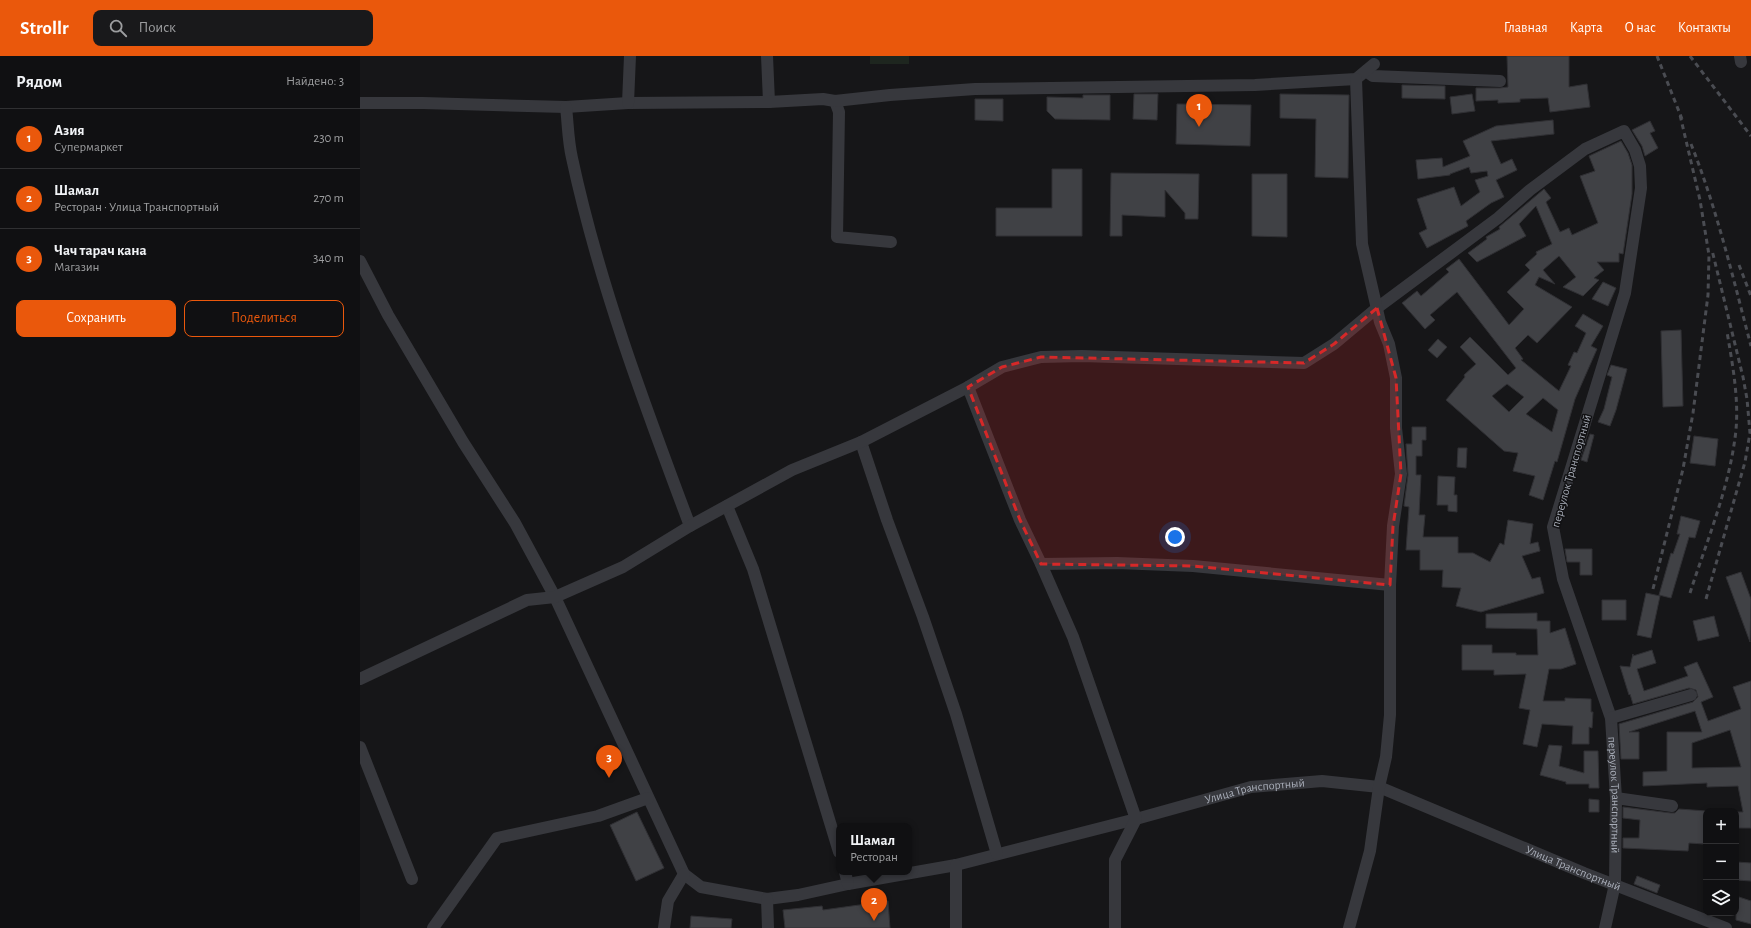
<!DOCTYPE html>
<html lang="ru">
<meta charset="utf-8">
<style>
:root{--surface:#101012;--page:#19191b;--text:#f1f3f6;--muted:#9c9d9f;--line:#303032;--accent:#ea580c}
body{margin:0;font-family:"Alegreya Sans",sans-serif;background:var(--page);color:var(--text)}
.controls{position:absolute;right:12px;bottom:12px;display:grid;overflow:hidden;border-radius:8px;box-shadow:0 2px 6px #0003}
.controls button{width:36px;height:36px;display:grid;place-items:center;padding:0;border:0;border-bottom:1px solid var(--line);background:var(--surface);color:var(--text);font:20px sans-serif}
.you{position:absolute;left:815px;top:481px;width:14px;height:14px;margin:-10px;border:3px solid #fff;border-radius:50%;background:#1a73e8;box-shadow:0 0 0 6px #1a73e833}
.badge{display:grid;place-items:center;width:26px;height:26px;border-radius:50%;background:var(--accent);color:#fff;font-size:13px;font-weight:700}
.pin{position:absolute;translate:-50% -33px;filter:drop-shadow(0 1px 2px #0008)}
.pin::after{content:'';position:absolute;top:21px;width:14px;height:12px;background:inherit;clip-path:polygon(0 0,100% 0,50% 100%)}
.popup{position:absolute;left:476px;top:767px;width:76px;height:52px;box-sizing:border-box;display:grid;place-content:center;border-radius:8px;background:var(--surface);filter:drop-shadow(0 1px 3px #0005);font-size:13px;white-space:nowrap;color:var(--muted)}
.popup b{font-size:15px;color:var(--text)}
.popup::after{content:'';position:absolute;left:50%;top:100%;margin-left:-8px;border:8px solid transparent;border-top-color:var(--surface)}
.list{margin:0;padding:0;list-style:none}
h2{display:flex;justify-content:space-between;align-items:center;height:52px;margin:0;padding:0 16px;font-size:17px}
h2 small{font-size:13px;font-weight:400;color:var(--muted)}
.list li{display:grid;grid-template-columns:26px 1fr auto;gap:12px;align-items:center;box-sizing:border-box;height:60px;padding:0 16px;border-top:1px solid var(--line)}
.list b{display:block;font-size:15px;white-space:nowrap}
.list p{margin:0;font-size:13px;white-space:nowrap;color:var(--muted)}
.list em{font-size:13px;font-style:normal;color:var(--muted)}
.actions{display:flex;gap:8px;padding:12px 16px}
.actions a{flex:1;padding:9px 0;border:1px solid var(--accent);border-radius:8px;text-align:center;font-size:14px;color:var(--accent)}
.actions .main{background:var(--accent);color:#fff}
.icon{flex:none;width:22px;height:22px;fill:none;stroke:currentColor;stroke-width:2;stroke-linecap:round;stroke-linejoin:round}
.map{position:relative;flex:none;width:1391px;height:872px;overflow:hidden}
header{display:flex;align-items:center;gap:24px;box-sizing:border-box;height:56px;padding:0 20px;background:var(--accent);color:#fff}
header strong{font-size:19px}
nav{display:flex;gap:22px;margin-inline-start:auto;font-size:14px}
.search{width:280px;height:36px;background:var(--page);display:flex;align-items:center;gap:10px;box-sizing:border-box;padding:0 14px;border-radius:8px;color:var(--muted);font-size:15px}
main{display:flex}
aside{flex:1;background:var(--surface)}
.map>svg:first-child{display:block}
</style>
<header>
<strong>Strollr</strong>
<div class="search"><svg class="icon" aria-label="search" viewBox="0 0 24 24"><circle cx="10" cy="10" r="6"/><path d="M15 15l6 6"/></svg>Поиск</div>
<nav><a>Главная</a><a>Карта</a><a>О нас</a><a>Контакты</a></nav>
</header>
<main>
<aside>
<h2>Рядом<small>Найдено: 3</small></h2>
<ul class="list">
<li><span class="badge">1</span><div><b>Азия</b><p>Супермаркет</p></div><em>230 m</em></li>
<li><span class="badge">2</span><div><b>Шамал</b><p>Ресторан · Улица Транспортный</p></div><em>270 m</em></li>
<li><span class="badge">3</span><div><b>Чач тарач кана</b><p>Магазин</p></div><em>340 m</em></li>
</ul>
<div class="actions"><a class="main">Сохранить</a><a>Поделиться</a></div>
</aside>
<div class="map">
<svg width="1391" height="872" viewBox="0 0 1391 872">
<rect width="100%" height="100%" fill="#161618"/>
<!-- green -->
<path fill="#1e261f" d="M 510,0 L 549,0 L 549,8 L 510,8 Z"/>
<!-- building -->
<path fill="#404145" stroke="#303034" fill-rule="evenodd" d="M 1147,0 L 1209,0 L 1209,31 L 1227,28 L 1230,51 L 1190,56 L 1188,42 L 1160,43 L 1160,46 L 1138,47 L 1138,44 L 1116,45 L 1116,32 L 1140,32 L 1148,31 Z
M 1042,29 L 1085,30 L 1085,43 L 1042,42 Z
M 774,38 L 798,38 L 797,64 L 773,63 Z
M 920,38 L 989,39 L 988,122 L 955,121 L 956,63 L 920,62 Z
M 1112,38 L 1115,55 L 1092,58 L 1090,41 Z
M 723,39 L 750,39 L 750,64 L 695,63 L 687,55 L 687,41 L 723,42 Z
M 615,43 L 643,43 L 643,65 L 615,64 Z
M 817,48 L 891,49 L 890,90 L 816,88 Z
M 1193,64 L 1194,78 L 1131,85 L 1141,108 L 1152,103 L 1157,114 L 1136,124 L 1144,141 L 1131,147 L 1106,165 L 1108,170 L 1067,192 L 1059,177 L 1067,173 L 1057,143 L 1094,131 L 1101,150 L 1120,136 L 1115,124 L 1128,120 L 1127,115 L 1111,117 L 1109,111 L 1090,118 L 1090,119 L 1058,123 L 1056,104 L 1082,102 L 1083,111 L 1110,100 L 1103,85 L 1136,70 Z
M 1290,65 L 1295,75 L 1290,77 L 1298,92 L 1285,100 L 1282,90 L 1272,74 Z
M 1261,85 L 1268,97 L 1272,109 L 1272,138 L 1263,198 L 1259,197 L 1259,206 L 1237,206 L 1244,214 L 1234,222 L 1239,224 L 1223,240 L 1203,231 L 1216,221 L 1199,200 L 1183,214 L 1195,228 L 1179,221 L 1175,229 L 1212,251 L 1177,287 L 1168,279 L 1155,292 L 1163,303 L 1161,304 L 1199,335 L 1211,310 L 1208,309 L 1214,296 L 1217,297 L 1226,277 L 1215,270 L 1223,258 L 1243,270 L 1231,290 L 1237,293 L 1215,343 L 1197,406 L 1195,405 L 1183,444 L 1169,439 L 1175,420 L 1153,415 L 1158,397 L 1144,395 L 1086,344 L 1105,321 L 1104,319 L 1116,308 L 1100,291 L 1110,281 L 1148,319 L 1156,312 L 1097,236 L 1070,259 L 1075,264 L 1065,273 L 1042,247 L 1057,235 L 1061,240 L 1089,216 L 1086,213 L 1099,203 L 1149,269 L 1164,253 L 1147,236 L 1170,214 L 1165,209 L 1177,198 L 1176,196 L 1192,188 L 1176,150 L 1159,168 L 1166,180 L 1117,206 L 1108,197 L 1127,183 L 1126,181 L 1140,173 L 1139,171 L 1184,133 L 1191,142 L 1186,146 L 1200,176 L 1209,172 L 1212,179 L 1238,167 L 1220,120 L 1235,115 L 1229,100 ZM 1147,328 L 1164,341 L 1149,356 L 1132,340 ZM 1183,342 L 1198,354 L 1192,376 L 1166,358 Z
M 692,113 L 722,113 L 722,180 L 636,180 L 636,152 L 692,152 Z
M 751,117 L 839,118 L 838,163 L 825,163 L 825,157 L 805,134 L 805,161 L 762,159 L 762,180 L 750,180 Z
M 892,118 L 927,118 L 927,181 L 892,180 Z
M 1243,226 L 1256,232 L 1248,250 L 1232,243 Z
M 1321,274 L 1323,350 L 1303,351 L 1301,275 Z
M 1078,283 L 1087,291 L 1077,302 L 1068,294 Z
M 1251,309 L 1267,313 L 1256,354 L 1250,370 L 1238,366 L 1244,353 L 1252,321 L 1247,319 Z
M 1052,371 L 1066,371 L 1066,384 L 1062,384 L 1062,400 L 1056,400 L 1056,419 L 1061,419 L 1059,459 L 1065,459 L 1063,481 L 1098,481 L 1098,497 L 1113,497 L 1130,506 L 1140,487 L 1144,489 L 1148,464 L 1173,468 L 1170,488 L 1178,486 L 1180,495 L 1162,500 L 1172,523 L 1180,521 L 1184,537 L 1121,556 L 1096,550 L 1101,532 L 1082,531 L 1083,514 L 1060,514 L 1060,494 L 1046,494 L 1049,451 L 1044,450 L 1048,419 L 1046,388 L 1052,388 Z
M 1230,378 L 1234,379 L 1227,406 L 1221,404 Z
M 1334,380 L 1358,383 L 1355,410 L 1330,407 Z
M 1098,392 L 1107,392 L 1106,412 L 1097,411 Z
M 1078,420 L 1095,421 L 1094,439 L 1097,439 L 1097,456 L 1088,455 L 1088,449 L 1077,449 Z
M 1321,460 L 1340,465 L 1335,482 L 1329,481 L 1311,542 L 1299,539 L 1311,497 L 1313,498 L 1320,478 L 1317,478 Z
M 1205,493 L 1232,493 L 1232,519 L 1220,519 L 1220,506 L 1207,506 Z
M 1381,516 L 1391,543 L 1390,586 L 1366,521 Z
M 1286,537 L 1300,540 L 1291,582 L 1277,579 Z
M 1242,544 L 1266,544 L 1266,564 L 1242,564 Z
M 1177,557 L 1177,565 L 1190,565 L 1190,577 L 1205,572 L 1216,608 L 1201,613 L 1189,613 L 1183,645 L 1205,645 L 1205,642 L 1231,643 L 1231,656 L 1233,656 L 1232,672 L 1229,671 L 1229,688 L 1212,688 L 1213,670 L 1182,668 L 1177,691 L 1163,688 L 1170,654 L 1159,652 L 1166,618 L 1134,619 L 1134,614 L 1102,614 L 1102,589 L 1132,589 L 1132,597 L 1156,597 L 1156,599 L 1178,599 L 1177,573 L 1126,572 L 1126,558 Z
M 1354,560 L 1359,580 L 1338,585 L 1333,565 Z
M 1292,594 L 1296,607 L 1277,613 L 1284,635 L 1328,620 L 1324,611 L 1337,606 L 1353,641 L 1341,646 L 1348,665 L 1381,653 L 1373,631 L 1391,625 L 1391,772 L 1376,772 L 1376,756 L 1383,756 L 1378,730 L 1347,731 L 1347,727 L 1283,730 L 1283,716 L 1307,715 L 1307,676 L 1342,676 L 1335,655 L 1269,676 L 1279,676 L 1279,703 L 1261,703 L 1259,668 L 1333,646 L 1338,641 L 1336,634 L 1329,632 L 1273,648 L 1270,638 L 1269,639 L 1260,610 L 1270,611 L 1273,598 L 1273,600 ZM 1370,674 L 1381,711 L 1332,712 L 1332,687 Z
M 1189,689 L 1202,690 L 1199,710 L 1224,717 L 1224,695 L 1238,695 L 1239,732 L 1229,732 L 1229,728 L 1206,728 L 1206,726 L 1180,719 Z
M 1229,743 L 1239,744 L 1239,756 L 1229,756 Z
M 1263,751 L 1311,757 L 1315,757 L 1319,753 L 1346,755 L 1344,788 L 1329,787 L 1328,795 L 1263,792 L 1263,782 L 1279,782 L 1280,764 L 1263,762 Z
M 277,756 L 304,812 L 276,825 L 250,769 Z
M 1377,806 L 1391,807 L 1391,825 L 1376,824 Z
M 1277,820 L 1300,829 L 1297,837 L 1274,828 Z
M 1376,840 L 1391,845 L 1391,868 L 1376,864 Z
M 528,845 L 530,872 L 425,872 L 423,854 L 462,850 L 463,854 Z
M 331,860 L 372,863 L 371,872 L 330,872 Z"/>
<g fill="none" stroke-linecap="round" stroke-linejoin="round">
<!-- street -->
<g stroke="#37383d" stroke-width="12">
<path d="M 407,0 L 409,46"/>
<path d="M 1380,0 L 1381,6"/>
<path d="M 1006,15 L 1013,20 L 1140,25"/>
<path d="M 475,45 L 479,56 L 477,181 L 531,186"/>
<path d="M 0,47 L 63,47 L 206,51 L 268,47 L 409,46 L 463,43 L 475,45 L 530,39 L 615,33 L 895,29 L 996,23 L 1014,8"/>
<path d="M 268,47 L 270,0"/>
<path d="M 206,51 C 208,68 208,85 212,102 C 239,228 285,350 330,470"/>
<path id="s1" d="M 0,205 L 28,259 L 103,386 L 155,467 L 195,541 L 324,818 L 341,831 L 407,843 L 438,839 L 488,828 L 596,809 L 776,763 L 891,731 L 962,725 L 1019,731 L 1224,817 L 1366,872"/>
<path d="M 608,331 L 660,464 L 681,508 L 713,581 L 776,763 L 755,804 L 755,872"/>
<path d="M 501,386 L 527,464 L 563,561 L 596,658 L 637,798"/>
<path d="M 367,450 L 393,513 L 479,796"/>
<path d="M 681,508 L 757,507 L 833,510 L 1030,529"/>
<path id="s2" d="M 0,623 L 167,544 L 195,541 L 263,511 L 330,470 L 432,414 L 501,386 L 608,331 L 642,311 L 681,301 L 722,300 L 944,307 L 974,288 L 1017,252 L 1138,162 L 1170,134 L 1225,93 L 1264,75 L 1275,94 L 1280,110 L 1281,132 L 1265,237 L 1193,471 L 1203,523 L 1251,662 L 1256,742 L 1255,828 L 1245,872"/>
<path d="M 1251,662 L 1331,639"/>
<path d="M 0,691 L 52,823"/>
<path d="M 1256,742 L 1312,750"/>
<path d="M 485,816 L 488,828"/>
<path d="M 407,843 L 408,872"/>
<path d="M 73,872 L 137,782 L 238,760 L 288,742"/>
<path d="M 304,872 L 308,845 L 324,818"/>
<path d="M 596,872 L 596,809"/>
<path d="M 989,872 L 1010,795 L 1019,731 L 1026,701 L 1030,659 L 1030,529 L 1033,470 L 1041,418 L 1036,372 L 1036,322 L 1029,288 L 1020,266 L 1002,188 L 996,23"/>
</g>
<!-- rail -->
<path stroke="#4a4c52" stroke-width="3" stroke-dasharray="5 4" stroke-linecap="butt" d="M 1297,0 L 1322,63
M 1330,0 L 1391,80
M 1331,88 C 1357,153 1373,222 1391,290
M 1379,209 L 1391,240
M 1293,533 L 1323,413 L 1333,357 L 1348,239 L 1349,199 L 1340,144 L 1320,59
M 1330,537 C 1346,487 1368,435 1375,382 C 1380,348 1373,311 1367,276
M 1346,543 L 1385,406 L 1390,377 L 1387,343 L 1383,321 L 1352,194"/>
</g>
<!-- marked area -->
<path fill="#d62828" fill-opacity="0.2" stroke="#d62828" stroke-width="3" stroke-dasharray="8 5" stroke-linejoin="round" d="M 1017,252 L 1036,322 L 1041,418 L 1033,470 L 1030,529 L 833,510 L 681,508 L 660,464 L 608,331 L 642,311 L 681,301 L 944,307 L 974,288 Z"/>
<g text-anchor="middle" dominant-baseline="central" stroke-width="3" stroke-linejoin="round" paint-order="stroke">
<!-- street labels -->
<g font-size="12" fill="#a8adb8" stroke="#111113">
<text transform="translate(1211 415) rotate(-74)">переулок Транспортный</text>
<text stroke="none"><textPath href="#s1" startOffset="1283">Улица Транспортный</textPath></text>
<text stroke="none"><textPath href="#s2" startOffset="2105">переулок Транспортный</textPath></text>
<text stroke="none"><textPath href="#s1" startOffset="1619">Улица Транспортный</textPath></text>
</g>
</g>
</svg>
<div class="controls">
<button>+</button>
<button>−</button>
<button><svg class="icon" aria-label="layers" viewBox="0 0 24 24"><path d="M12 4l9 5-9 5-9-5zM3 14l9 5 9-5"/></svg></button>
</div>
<div class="you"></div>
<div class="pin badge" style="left:839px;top:71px">1</div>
<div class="pin badge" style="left:514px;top:865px">2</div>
<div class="popup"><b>Шамал</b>Ресторан</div>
<div class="pin badge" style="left:249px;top:722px">3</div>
</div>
</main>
